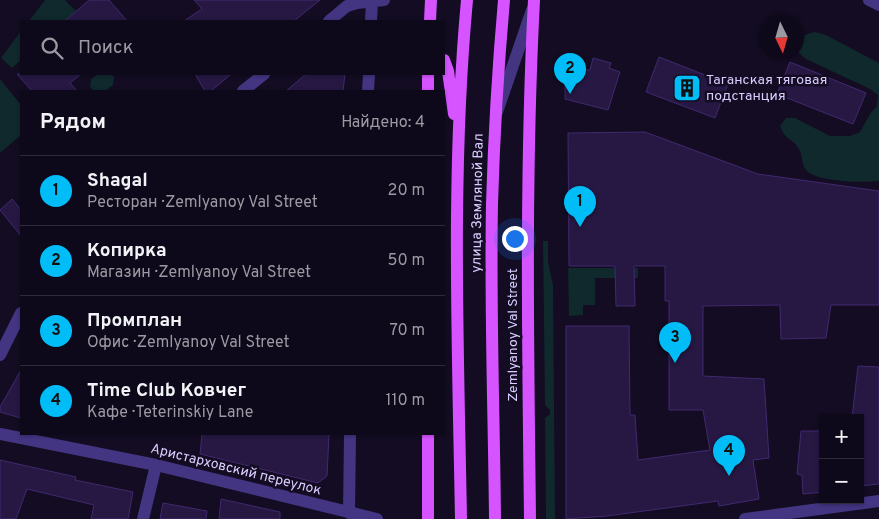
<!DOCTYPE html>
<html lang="ru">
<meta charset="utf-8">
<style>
:root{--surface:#0e091a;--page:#171223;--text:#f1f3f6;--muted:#9b9aa2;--line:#2e2a39;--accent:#00bdf8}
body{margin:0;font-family:Overpass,sans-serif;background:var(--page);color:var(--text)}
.controls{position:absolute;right:15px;bottom:15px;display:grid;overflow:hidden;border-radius:0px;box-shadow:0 1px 4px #0004}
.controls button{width:45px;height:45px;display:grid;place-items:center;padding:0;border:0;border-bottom:1px solid var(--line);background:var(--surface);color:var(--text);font:25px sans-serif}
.compass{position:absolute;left:759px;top:15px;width:45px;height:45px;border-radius:50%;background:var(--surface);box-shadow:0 1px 4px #0004;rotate:175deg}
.you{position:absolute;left:514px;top:238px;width:18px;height:18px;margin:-12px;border:4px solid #fff;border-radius:50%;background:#1a73e8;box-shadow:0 0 0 8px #1a73e833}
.badge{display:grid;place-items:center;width:32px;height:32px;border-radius:50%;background:var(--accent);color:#111;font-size:16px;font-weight:700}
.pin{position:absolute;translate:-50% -41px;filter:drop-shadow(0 1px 2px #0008)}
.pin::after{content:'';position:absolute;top:26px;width:18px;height:15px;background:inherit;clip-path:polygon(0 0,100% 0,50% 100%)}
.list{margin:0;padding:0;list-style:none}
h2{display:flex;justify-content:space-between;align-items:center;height:65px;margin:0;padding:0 20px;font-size:21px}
h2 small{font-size:16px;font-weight:400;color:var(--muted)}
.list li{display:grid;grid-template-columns:32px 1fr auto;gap:15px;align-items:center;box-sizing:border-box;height:70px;padding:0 20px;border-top:1px solid var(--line)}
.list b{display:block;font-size:19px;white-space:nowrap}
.list p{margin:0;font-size:16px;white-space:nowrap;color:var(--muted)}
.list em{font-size:16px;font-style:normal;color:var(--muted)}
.icon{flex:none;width:28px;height:28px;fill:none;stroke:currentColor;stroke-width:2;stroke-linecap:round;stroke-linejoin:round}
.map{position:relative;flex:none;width:879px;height:519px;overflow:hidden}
.search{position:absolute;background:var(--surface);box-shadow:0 1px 4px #0004;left:20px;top:20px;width:425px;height:55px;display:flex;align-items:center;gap:12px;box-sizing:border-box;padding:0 18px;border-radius:0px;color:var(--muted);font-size:19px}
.panel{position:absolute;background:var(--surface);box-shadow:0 1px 4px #0004;left:20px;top:90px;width:425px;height:345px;border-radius:0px}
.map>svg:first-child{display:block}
</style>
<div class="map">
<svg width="879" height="519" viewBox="0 0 879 519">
<rect width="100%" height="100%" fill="#130c22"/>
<!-- green -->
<path fill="#0f292c" d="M 45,0 L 65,0 L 76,11 L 65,21 L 29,21 Z
M 21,31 L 21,60 L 12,68 L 1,58 Z
M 815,32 L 826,35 L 879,63 L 879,181 C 864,183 818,182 807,171 C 801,165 803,155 799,149 C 792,137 786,142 780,126 L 786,118 L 795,118 L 830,136 L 850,136 L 860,132 L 870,114 L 877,106 L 878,95 L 870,89 L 806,59 L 798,52 C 799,39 803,34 815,32 Z
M 98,74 L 111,74 L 114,77 L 113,85 L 105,91 L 93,91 L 90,87 L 91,79 Z
M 0,79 L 21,105 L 21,135 L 0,153 Z
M 543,241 L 548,241 L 548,262 L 553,285 L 555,519 L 546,519 L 545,418 L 550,414 L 550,410 L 545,405 Z
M 568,268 L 638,268 L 638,278 L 595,278 L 595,305 L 583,305 L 583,315 L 569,316 Z"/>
<!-- building -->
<path fill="#261843" stroke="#412970" d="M 89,0 L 109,0 L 127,21 L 65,21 Z
M 194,0 L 320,0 L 294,21 L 184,21 L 202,9 Z
M 659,57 L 728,84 L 715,118 L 646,92 Z
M 593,58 L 611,63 L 609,68 L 620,72 L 608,110 L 565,99 L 565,69 L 590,70 Z
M 790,62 L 866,93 L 853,124 L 777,94 Z
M 17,74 L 81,74 L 70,83 L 77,91 L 32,91 Z
M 195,74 L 231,74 L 211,91 L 205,91 Z
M 306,74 L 345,74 L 343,91 L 286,91 Z
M 645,132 L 758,174 L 879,191 L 879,305 L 831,305 L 826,338 L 781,339 L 780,305 L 703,306 L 703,376 L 764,379 L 769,458 L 753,460 L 759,499 L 719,506 L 718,501 L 607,516 L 566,519 L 566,326 L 629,326 L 630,415 L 635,415 L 638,460 L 710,450 L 703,410 L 669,410 L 669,301 L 665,301 L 665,266 L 634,266 L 635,306 L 616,306 L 615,266 L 569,266 L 568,133 Z
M 12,199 L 21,210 L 21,236 L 0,210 Z
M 858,366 L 879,367 L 879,484 L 860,486 L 860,418 L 852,418 Z
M 21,370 L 21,418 L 0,412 L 0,407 Z
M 801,431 L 823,431 L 823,492 L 803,494 L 802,475 L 797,474 Z
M 202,434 L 329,434 L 327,476 L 318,483 L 200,454 Z
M 0,460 L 76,477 L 75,480 L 133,492 L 128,519 L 91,519 L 94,505 L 27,489 L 16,519 L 0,519 Z
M 221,499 L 280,512 L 280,519 L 219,519 Z
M 163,503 L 207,511 L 206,519 L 160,519 Z"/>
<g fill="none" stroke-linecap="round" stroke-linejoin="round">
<!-- minor -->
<path stroke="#433582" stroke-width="12" d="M 869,0 L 879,5
M 329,21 L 347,6 L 357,3 L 384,0
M 371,21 L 372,1
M 243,91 L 264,74
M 368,91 L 369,74
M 497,112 L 532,10
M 0,355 L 21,313
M 0,434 L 156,465 L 377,519
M 349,513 L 350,434
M 143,519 L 156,465
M 745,519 L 879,501"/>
<!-- major -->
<path stroke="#d654ff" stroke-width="12" d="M 430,21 L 431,0
M 444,60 L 448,71 L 454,114
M 428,91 L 428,74
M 428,519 L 428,434
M 461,519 C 458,346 451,172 467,0
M 495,519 C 494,414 490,309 492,204 C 494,136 498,68 504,0
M 530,519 C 528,346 525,173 534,0"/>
</g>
<!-- icons -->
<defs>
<symbol id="building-square" viewBox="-11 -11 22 22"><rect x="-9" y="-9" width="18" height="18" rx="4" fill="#00bdf8" stroke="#130c22"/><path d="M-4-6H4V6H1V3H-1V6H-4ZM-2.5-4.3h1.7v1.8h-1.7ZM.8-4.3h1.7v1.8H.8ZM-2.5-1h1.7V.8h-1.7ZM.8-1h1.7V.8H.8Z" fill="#111"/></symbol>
</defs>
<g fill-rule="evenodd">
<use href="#building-square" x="671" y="72" width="32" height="32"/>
</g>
<g text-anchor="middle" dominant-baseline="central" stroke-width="5" stroke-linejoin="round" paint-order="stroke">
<!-- poi labels -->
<g font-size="14" fill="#d9cdff" stroke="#130c22" text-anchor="start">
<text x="706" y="80">Таганская тяговая<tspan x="706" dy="16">подстанция</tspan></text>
</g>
<!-- street labels -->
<g font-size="14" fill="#d9cdff" stroke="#130c22">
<text transform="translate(478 203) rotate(-89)">улица Земляной Вал</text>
<text transform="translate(513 335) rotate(-90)">Zemlyanoy Val Street</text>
<text transform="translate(236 470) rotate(14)">Аристарховский переулок</text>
</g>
</g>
</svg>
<div class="controls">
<button>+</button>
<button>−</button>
</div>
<svg class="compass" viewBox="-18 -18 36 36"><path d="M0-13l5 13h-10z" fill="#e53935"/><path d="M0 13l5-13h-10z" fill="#9b9aa2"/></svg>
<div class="you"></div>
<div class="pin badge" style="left:580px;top:227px">1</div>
<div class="pin badge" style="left:570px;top:94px">2</div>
<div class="pin badge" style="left:675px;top:363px">3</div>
<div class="pin badge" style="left:729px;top:476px">4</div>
<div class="search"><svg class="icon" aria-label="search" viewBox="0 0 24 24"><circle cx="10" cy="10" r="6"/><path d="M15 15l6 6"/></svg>Поиск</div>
<section class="panel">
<h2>Рядом<small>Найдено: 4</small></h2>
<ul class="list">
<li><span class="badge">1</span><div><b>Shagal</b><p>Ресторан · Zemlyanoy Val Street</p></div><em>20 m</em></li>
<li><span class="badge">2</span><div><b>Копирка</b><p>Магазин · Zemlyanoy Val Street</p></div><em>50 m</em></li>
<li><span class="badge">3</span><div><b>Промплан</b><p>Офис · Zemlyanoy Val Street</p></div><em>70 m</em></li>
<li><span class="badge">4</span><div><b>Time Club Ковчег</b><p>Кафе · Teterinskiy Lane</p></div><em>110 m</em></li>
</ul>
</section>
</div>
